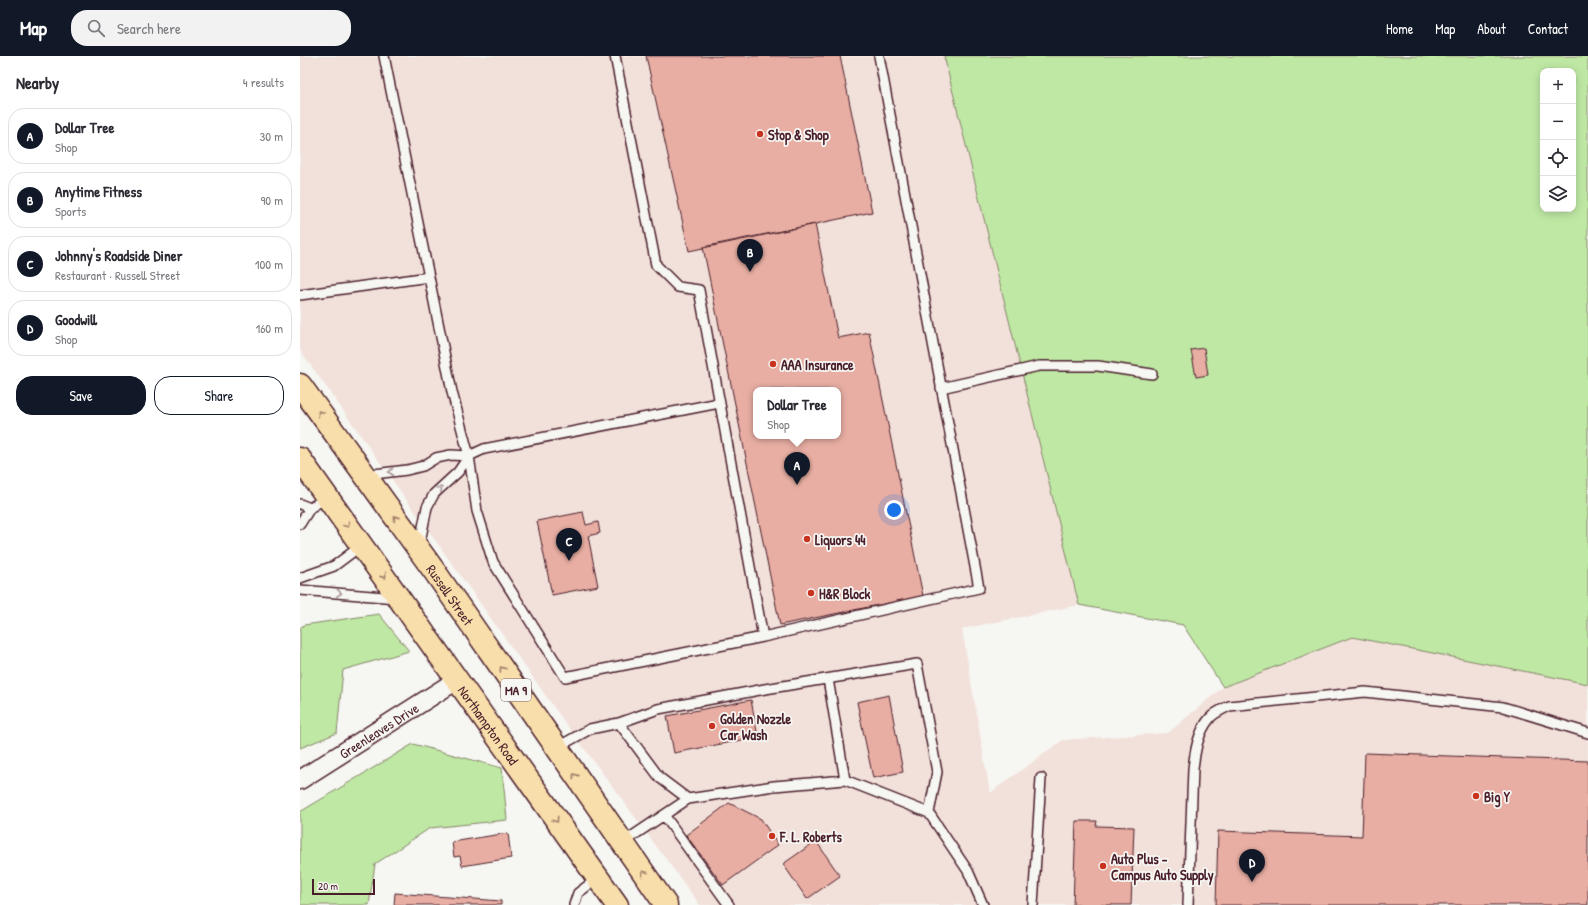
<!DOCTYPE html>
<meta charset="utf-8">
<style>
:root{--surface:#fff;--page:#f2f2f3;--text:#2b2b33;--muted:#7c7c81;--line:#e1e1e2;--accent:#111827}
body{margin:0;font-family:"Patrick Hand",sans-serif;background:var(--page);color:var(--text)}
.controls{position:absolute;right:12px;top:12px;display:grid;overflow:hidden;border-radius:8px;box-shadow:0 2px 10px #0003}
.controls button{width:36px;height:36px;display:grid;place-items:center;padding:0;border:0;border-bottom:1px solid var(--line);background:var(--surface);color:var(--text);font:20px sans-serif}
.scale{position:absolute;left:12px;bottom:10px;width:63px;box-sizing:border-box;padding-left:4px;border:2px solid #4a1f2b;border-top:0;font-size:11px;line-height:14px;white-space:nowrap;color:#4a1f2b;-webkit-text-stroke:3px #f6f6f2;paint-order:stroke}
.you{position:absolute;left:594px;top:454px;width:14px;height:14px;margin:-10px;border:3px solid #fff;border-radius:50%;background:#1a73e8;box-shadow:0 0 0 6px #1a73e833}
.badge{display:grid;place-items:center;width:26px;height:26px;border-radius:50%;background:var(--accent);color:#fff;font-size:13px;font-weight:700}
.pin{position:absolute;translate:-50% -33px;filter:drop-shadow(0 1px 2px #0008)}
.pin::after{content:'';position:absolute;top:21px;width:14px;height:12px;background:inherit;clip-path:polygon(0 0,100% 0,50% 100%)}
.popup{position:absolute;left:453px;top:331px;width:88px;height:52px;box-sizing:border-box;display:grid;place-content:center;border-radius:8px;background:var(--surface);filter:drop-shadow(0 1px 3px #0005);font-size:13px;white-space:nowrap;color:var(--muted)}
.popup b{font-size:15px;color:var(--text)}
.popup::after{content:'';position:absolute;left:50%;top:100%;margin-left:-8px;border:8px solid transparent;border-top-color:var(--surface)}
.list{margin:0;padding:0;list-style:none}
h2{display:flex;justify-content:space-between;align-items:center;height:52px;margin:0;padding:0 16px;font-size:17px}
h2 small{font-size:13px;font-weight:400;color:var(--muted)}
.list li{display:grid;grid-template-columns:26px 1fr auto;gap:12px;align-items:center;box-sizing:border-box;height:56px;margin:0 8px 8px;padding:0 8px;border:1px solid var(--line);border-radius:16px}
.list b{display:block;font-size:15px;white-space:nowrap}
.list p{margin:0;font-size:13px;white-space:nowrap;color:var(--muted)}
.list em{font-size:13px;font-style:normal;color:var(--muted)}
.actions{display:flex;gap:8px;padding:12px 16px}
.actions a{flex:1;padding:9px 0;border:1px solid var(--accent);border-radius:16px;text-align:center;font-size:14px;color:var(--accent)}
.actions .main{background:var(--accent);color:#fff}
.icon{flex:none;width:22px;height:22px;fill:none;stroke:currentColor;stroke-width:2;stroke-linecap:round;stroke-linejoin:round}
.map{position:relative;flex:none;width:1288px;height:849px;overflow:hidden}
header{display:flex;align-items:center;gap:24px;box-sizing:border-box;height:56px;padding:0 20px;background:var(--accent);color:#fff}
header strong{font-size:19px}
nav{display:flex;gap:22px;margin-inline-start:auto;font-size:14px}
.search{width:280px;height:36px;background:var(--page);display:flex;align-items:center;gap:10px;box-sizing:border-box;padding:0 14px;border-radius:16px;color:var(--muted);font-size:15px}
main{display:flex}
aside{flex:1;background:var(--surface)}
.map>svg:first-child{display:block}
</style>
<header>
<strong>Map</strong>
<div class="search"><svg class="icon" aria-label="search" viewBox="0 0 24 24"><circle cx="10" cy="10" r="6"/><path d="M15 15l6 6"/></svg>Search here</div>
<nav><a>Home</a><a>Map</a><a>About</a><a>Contact</a></nav>
</header>
<main>
<aside>
<h2>Nearby<small>4 results</small></h2>
<ul class="list">
<li><span class="badge">A</span><div><b>Dollar Tree</b><p>Shop</p></div><em>30 m</em></li>
<li><span class="badge">B</span><div><b>Anytime Fitness</b><p>Sports</p></div><em>90 m</em></li>
<li><span class="badge">C</span><div><b>Johnny's Roadside Diner</b><p>Restaurant · Russell Street</p></div><em>100 m</em></li>
<li><span class="badge">D</span><div><b>Goodwill</b><p>Shop</p></div><em>160 m</em></li>
</ul>
<div class="actions"><a class="main">Save</a><a>Share</a></div>
</aside>
<div class="map">
<svg width="1288" height="849" viewBox="0 0 1288 849">
<rect width="100%" height="100%" fill="#f6f6f2"/>
<filter id="ink" filterUnits="userSpaceOnUse"><feTurbulence type="fractalNoise" baseFrequency=".025" numOctaves="2"/><feDisplacementMap in="SourceGraphic" scale="8" xChannelSelector="R" yChannelSelector="G"/><feConvolveMatrix kernelMatrix="1 2 1 2 8 2 1 2 1" color-interpolation-filters="sRGB"/></filter>
<g filter="url(#ink)">
<!-- built -->
<path fill="#f2e0da" fill-rule="evenodd" d="M 0,0 L 644,0 L 779,549 L 662,573 L 690,737 L 763,684 L 868,677 L 923,631 L 1052,581 L 1288,628 L 1288,849 L 400,849 L 261,661 L 0,294 ZM 456,334 L 538,334 L 538,380 L 456,380 Z"/>
<!-- green -->
<path fill="#bfe8a4" stroke="#848468" fill-rule="evenodd" d="M 644,0 L 1288,0 L 1288,628 L 1052,581 L 923,631 L 883,569 L 779,549 ZM 1243,15 L 1273,15 L 1273,153 L 1243,153 Z
M 79,558 L 109,595 L 43,614 L 37,677 L 0,692 L 0,572 L 4,569 Z
M 113,688 L 202,712 L 207,764 L 130,772 L 75,808 L 69,849 L 0,849 L 0,756 Z"/>
<!-- building -->
<path fill="#e8aea3" stroke="#4a1f2b" fill-rule="evenodd" d="M 346,0 L 540,0 L 572,156 L 389,195 Z
M 515,168 L 538,282 L 569,276 L 623,540 L 480,569 L 403,191 ZM 456,334 L 538,334 L 538,380 L 456,380 Z
M 904,292 L 908,319 L 896,321 L 891,294 Z
M 283,456 L 286,469 L 298,466 L 300,477 L 288,480 L 298,530 L 252,539 L 237,465 Z
M 589,639 L 603,716 L 573,722 L 557,646 Z
M 451,644 L 458,681 L 374,697 L 367,660 Z
M 1065,697 L 1288,705 L 1288,849 L 916,849 L 918,775 L 1062,780 Z
M 429,747 L 461,763 L 478,789 L 423,829 L 386,779 Z
M 776,765 L 797,765 L 796,770 L 834,771 L 831,849 L 773,849 Z
M 208,777 L 211,802 L 162,810 L 160,800 L 154,801 L 152,786 Z
M 516,785 L 540,820 L 507,843 L 483,808 Z
M 95,837 L 201,845 L 201,849 L 94,849 Z"/>
<g fill="none" stroke-linecap="round" stroke-linejoin="round">
<defs>
<path id="lane" d="M 315,0 L 356,209 L 378,231 L 399,234 L 463,581
M 129,221 L 152,336 L 169,400 L 177,455 L 193,506 L 265,621 L 463,581 L 679,532 L 579,0
M 0,239 L 129,221 L 84,0
M 641,332 L 739,310 L 798,310 L 852,318
M 66,419 L 107,414 L 123,410 L 136,402 L 151,399 L 169,400
M 0,448 L 10,452
M 0,468 L 10,452 L 27,441
M 119,491 L 127,451 L 134,438 L 158,416 L 169,400 L 184,393 L 419,347
M 0,522 L 34,510 L 62,489
M 0,534 L 96,542
M 528,623 L 545,724
M 319,667 L 358,653 L 465,633 L 617,608 L 637,716 L 629,757
M 256,692 L 290,673 L 319,667 L 360,722 L 388,743
M 364,759 L 429,849
M 322,787 L 388,743 L 474,730 L 545,724 L 629,757 L 668,815 L 683,849
M 274,849 L 278,837 L 298,822
M 733,849 L 741,722
M 888,849 L 893,713 C 895,695 898,676 910,662 C 914,657 923,653 929,650 L 1065,636 L 1203,651 L 1288,677"/>
<g id="street">
<path id="s1" d="M 0,724 L 157,624"/>
</g>
<g id="highway">
<path id="s2" d="M 0,329 L 135,516 L 366,849"/>
<path id="s3" d="M 0,403 L 317,849"/>
</g>
</defs>
<!-- lane casing -->
<use href="#lane" stroke="#4a1f2b" stroke-width="12"/>
<!-- street casing -->
<use href="#street" stroke="#4a1f2b" stroke-width="21"/>
<!-- highway casing -->
<use href="#highway" stroke="#4a1f2b" stroke-width="25"/>
<!-- lane -->
<use href="#lane" stroke="#f6f6f2" stroke-width="9"/>
<!-- street -->
<use href="#street" stroke="#f6f6f2" stroke-width="18"/>
<!-- highway -->
<use href="#highway" stroke="#f8deab" stroke-width="22"/>
</g>
<!-- one-way arrows -->
<defs><path id="oneway-chevron" d="M-2-3.5L2.5 0L-2 3.5" fill="none" stroke-width="1.6" stroke-linecap="round" stroke-linejoin="round"/></defs>
<g stroke="#a17e6b">
<use href="#oneway-chevron" transform="translate(20 357) rotate(-126)"/>
<use href="#oneway-chevron" transform="translate(96 462) rotate(-125)"/>
<use href="#oneway-chevron" transform="translate(47 469) rotate(54)"/>
<use href="#oneway-chevron" transform="translate(84 520) rotate(55)"/>
<use href="#oneway-chevron" transform="translate(202 613) rotate(-124)"/>
<use href="#oneway-chevron" transform="translate(275 720) rotate(-125)"/>
<use href="#oneway-chevron" transform="translate(256 764) rotate(55)"/>
<use href="#oneway-chevron" transform="translate(344 817) rotate(-126)"/>
</g>
<g stroke="#a99598">
<use href="#oneway-chevron" transform="translate(91 416) rotate(174)"/>
<use href="#oneway-chevron" transform="translate(140 433) rotate(-41)"/>
<use href="#oneway-chevron" transform="translate(39 537) rotate(5)"/>
</g>
</g>
<!-- markers -->
<g fill="#c8321e" stroke="#f6f6f2" stroke-width="1.5">
<circle cx="460" cy="78" r="4"/>
<circle cx="473" cy="308" r="4"/>
<circle cx="507" cy="483" r="4"/>
<circle cx="511" cy="537" r="4"/>
<circle cx="412" cy="670" r="4"/>
<circle cx="1176" cy="740" r="4"/>
<circle cx="472" cy="780" r="4"/>
<circle cx="803" cy="810" r="4"/>
</g>
<g text-anchor="middle" dominant-baseline="central" stroke-width="3.5" stroke-linejoin="round" paint-order="stroke">
<!-- shield labels -->
<rect fill="#f6f6f2" stroke="#7e6067" stroke-width="1" x="201" y="623" width="30" height="22" rx="3"/>
<g font-size="13" font-weight="bold" fill="#4a1f2b">
<text x="216" y="634">MA 9</text>
</g>
<!-- poi labels -->
<g font-size="14" font-weight="bold" fill="#4a1f2b" stroke="#f6f6f2" text-anchor="start">
<text x="468" y="78">Stop &amp; Shop</text>
<text x="481" y="308">AAA Insurance</text>
<text x="515" y="483">Liquors 44</text>
<text x="519" y="537">H&amp;R Block</text>
<text x="420" y="662">Golden Nozzle<tspan x="420" dy="16">Car Wash</tspan></text>
<text x="1184" y="740">Big Y</text>
<text x="480" y="780">F. L. Roberts</text>
<text x="811" y="802">Auto Plus -<tspan x="811" dy="16">Campus Auto Supply</tspan></text>
</g>
<!-- street labels -->
<g font-size="14" fill="#4a1f2b" stroke="#f6f6f2">
<text stroke="none"><textPath href="#s2" startOffset="258">Russell Street</textPath></text>
<text stroke="none"><textPath href="#s3" startOffset="326">Northampton Road</textPath></text>
<text stroke="none"><textPath href="#s1" startOffset="93">Greenleaves Drive</textPath></text>
</g>
</g>
</svg>
<div class="controls">
<button>+</button>
<button>−</button>
<button><svg class="icon" aria-label="locate" viewBox="0 0 24 24"><circle cx="12" cy="12" r="6"/><path d="M12 2v4M12 18v4M2 12h4M18 12h4"/></svg></button>
<button><svg class="icon" aria-label="layers" viewBox="0 0 24 24"><path d="M12 4l9 5-9 5-9-5zM3 14l9 5 9-5"/></svg></button>
</div>
<div class="scale">20 m</div>
<div class="you"></div>
<div class="pin badge" style="left:497px;top:429px">A</div>
<div class="popup"><b>Dollar Tree</b>Shop</div>
<div class="pin badge" style="left:450px;top:216px">B</div>
<div class="pin badge" style="left:269px;top:505px">C</div>
<div class="pin badge" style="left:952px;top:826px">D</div>
</div>
</main>
